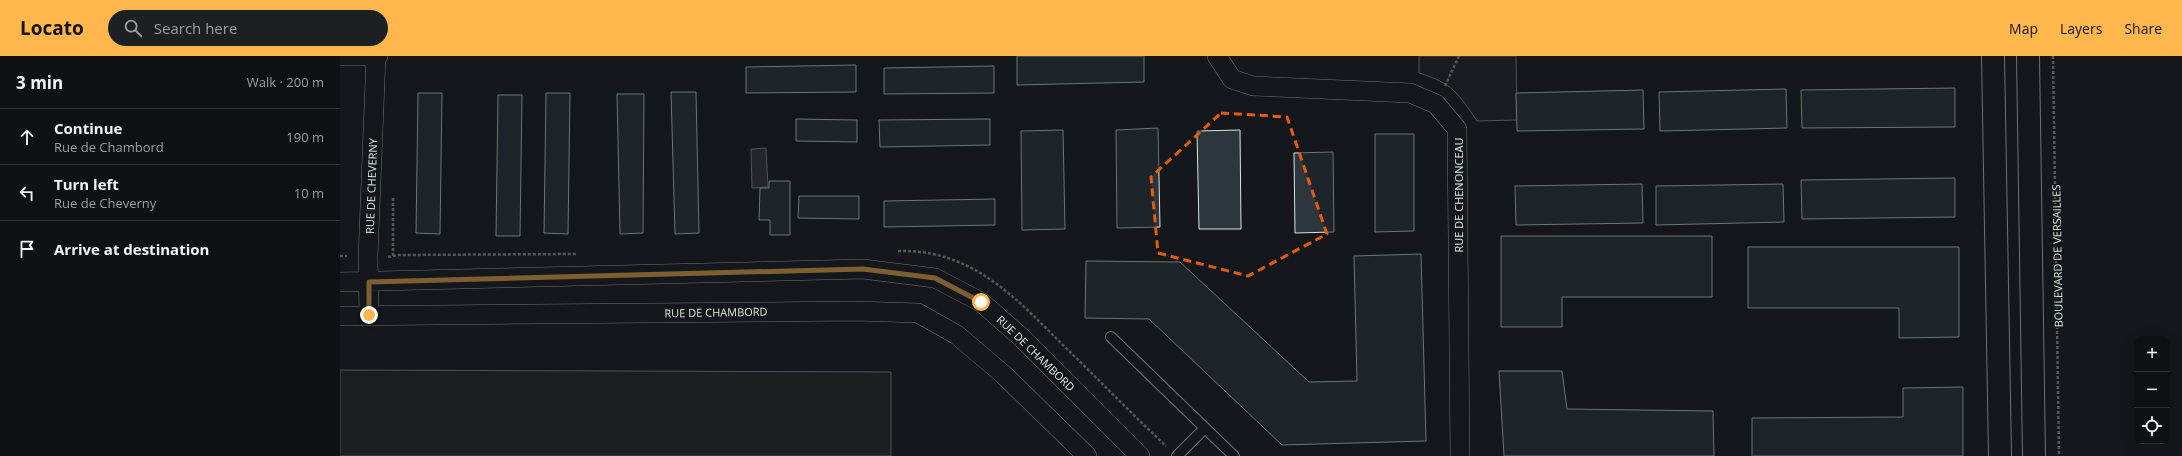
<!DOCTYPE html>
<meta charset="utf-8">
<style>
:root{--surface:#0f1215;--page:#1d2022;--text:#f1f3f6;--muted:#9b9ea0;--line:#2f3234;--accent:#ffb74d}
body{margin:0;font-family:"Open Sans",sans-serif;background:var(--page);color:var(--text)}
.controls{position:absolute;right:12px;bottom:12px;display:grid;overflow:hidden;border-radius:8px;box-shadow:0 4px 16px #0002}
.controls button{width:36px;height:36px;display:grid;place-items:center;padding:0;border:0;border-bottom:1px solid var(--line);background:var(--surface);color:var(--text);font:20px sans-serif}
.stop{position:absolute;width:12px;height:12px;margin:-9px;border:3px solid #ffb74d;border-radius:50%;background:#fff}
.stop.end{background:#ffb74d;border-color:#fff;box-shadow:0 1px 4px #0008}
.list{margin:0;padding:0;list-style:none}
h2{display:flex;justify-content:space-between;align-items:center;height:52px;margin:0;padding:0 16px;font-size:17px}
h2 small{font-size:13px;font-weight:400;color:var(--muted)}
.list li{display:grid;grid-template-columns:26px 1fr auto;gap:12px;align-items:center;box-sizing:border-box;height:56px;padding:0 16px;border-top:1px solid var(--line)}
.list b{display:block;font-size:15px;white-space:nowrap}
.list p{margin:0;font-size:13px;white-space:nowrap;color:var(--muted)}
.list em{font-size:13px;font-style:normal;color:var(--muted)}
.icon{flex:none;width:22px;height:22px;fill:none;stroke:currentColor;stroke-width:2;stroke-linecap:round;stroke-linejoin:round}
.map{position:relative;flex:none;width:1842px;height:400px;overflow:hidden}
header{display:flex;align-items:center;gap:24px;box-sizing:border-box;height:56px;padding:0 20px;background:var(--accent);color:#111}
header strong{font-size:19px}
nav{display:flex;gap:22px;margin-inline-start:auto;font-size:14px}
.search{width:280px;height:36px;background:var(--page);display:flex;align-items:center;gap:10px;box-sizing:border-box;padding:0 14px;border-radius:22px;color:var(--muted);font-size:15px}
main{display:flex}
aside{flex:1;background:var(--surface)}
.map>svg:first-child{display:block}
</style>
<header>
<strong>Locato</strong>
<div class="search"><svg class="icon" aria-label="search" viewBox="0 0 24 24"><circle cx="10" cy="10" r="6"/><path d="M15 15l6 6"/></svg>Search here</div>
<nav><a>Map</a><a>Layers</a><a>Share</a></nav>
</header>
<main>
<aside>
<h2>3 min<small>Walk · 200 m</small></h2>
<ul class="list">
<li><svg class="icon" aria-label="ahead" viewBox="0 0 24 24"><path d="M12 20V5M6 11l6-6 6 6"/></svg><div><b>Continue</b><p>Rue de Chambord</p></div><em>190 m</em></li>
<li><svg class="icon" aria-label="left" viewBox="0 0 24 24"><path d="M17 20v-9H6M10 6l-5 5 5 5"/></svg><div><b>Turn left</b><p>Rue de Cheverny</p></div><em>10 m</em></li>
<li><svg class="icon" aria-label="arrive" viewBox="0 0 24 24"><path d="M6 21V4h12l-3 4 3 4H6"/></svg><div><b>Arrive at destination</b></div></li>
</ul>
</aside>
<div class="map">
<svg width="1842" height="400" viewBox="0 0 1842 400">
<rect width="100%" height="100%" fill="#14181c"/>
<!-- green -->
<path fill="#202428" stroke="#939e99" d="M 1079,0 L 1176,0 L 1177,64 L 1137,65 C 1118,37 1112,27 1079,17 Z"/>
<!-- parking -->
<path fill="#24282b" stroke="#939e99" d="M 0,314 L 551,316 L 551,400 L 0,400 Z"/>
<!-- water -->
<path fill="#363b3e" stroke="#939e99" d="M 426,92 L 428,131 L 412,132 L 411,93 Z"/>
<!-- building -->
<path fill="#2c363c" stroke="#d8e6dc" d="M 677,0 L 804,0 L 804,26 L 677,29 Z
M 516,9 L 516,36 L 406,37 L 406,11 Z
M 654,10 L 654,37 L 544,38 L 544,12 Z
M 1615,32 L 1615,71 L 1462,72 L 1461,34 Z
M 1446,33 L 1447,72 L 1320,75 L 1319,36 Z
M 1303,34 L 1304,73 L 1177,75 L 1176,37 Z
M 331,36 L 356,36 L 359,177 L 335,178 Z
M 78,37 L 102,37 L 100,178 L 76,177 Z
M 206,37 L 230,37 L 228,178 L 204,177 Z
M 277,38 L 304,38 L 303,177 L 280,178 Z
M 158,39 L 182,39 L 180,180 L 156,180 Z
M 456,63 L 517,64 L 517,86 L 456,85 Z
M 650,63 L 650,89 L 540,91 L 539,64 Z
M 818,72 L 820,171 L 777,172 L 776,74 Z
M 723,74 L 725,173 L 682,174 L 681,75 Z
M 900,74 L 901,173 L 859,173 L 857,75 Z
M 1035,78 L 1074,78 L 1074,175 L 1035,176 Z
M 993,96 L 994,176 L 955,177 L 954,97 Z
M 1615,122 L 1615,161 L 1462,163 L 1461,124 Z
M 429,125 L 450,125 L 450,179 L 430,179 L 430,164 L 419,164 L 420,132 L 429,132 Z
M 1302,128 L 1303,167 L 1176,169 L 1175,130 Z
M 1443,128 L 1444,166 L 1316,169 L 1316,130 Z
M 459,140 L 519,140 L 519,163 L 458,162 Z
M 655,143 L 655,169 L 544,171 L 544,145 Z
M 1161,180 L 1372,180 L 1372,241 L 1222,241 L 1222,271 L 1161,271 Z
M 1408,191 L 1619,191 L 1619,281 L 1559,282 L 1559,252 L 1408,252 Z
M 1081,198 L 1086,385 L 942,389 L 809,263 L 745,262 L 746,205 L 840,206 L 969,326 L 1017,325 L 1014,200 Z
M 1159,315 L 1222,315 L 1227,353 L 1373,355 L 1374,400 L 1164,400 Z
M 1623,331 L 1623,400 L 1412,400 L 1412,362 L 1563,361 L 1563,332 Z"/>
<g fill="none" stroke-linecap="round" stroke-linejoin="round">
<defs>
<path id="service" d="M 771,281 L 865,372 L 837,400
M 865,372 L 894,400"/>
<path id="minor" d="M 0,0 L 38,0
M 877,0 L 892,23 L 913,30 L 1070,37 L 1096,48 L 1117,73 L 1120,400
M 0,226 L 523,213 L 595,222 L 641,246 L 681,281 L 800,400
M 29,259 L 28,201 L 36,0
M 0,260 L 514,255 L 578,257 L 617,279 L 664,319 L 747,400"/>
<path id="tertiary" d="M 1653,0 L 1660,400
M 1688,0 L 1694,400"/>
</defs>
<!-- service casing -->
<use href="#service" stroke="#d8e6dc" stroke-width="12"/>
<!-- minor casing -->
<use href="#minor" stroke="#d8e6dc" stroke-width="20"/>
<!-- tertiary casing -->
<use href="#tertiary" stroke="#d8e6dc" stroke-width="24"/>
<!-- path -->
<path stroke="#9da8a2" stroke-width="2.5" stroke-dasharray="3 2" stroke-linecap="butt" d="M 1713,0 L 1719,400
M 1105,30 L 1119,0
M 53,142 L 53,200
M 558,195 C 635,193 678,245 728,294 C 761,326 793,359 826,390
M 0,200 L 7,200
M 48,201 L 59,199 L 237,198"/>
<!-- service -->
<use href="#service" stroke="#14181c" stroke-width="10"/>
<!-- minor -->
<use href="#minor" stroke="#14181c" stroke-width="19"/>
<!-- tertiary -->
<use href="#tertiary" stroke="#14181c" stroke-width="22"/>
</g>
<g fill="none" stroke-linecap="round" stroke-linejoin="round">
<!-- route -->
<path stroke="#ffb74d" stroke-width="5" d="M 29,259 L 29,226 L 523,213 L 595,222 L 641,246"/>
</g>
<!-- marked area -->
<path d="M0 0H1842V400H0ZM 881,57 L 947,61 L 987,178 L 908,220 L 818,197 L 811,121 Z" fill="#14181c" fill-opacity=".55" fill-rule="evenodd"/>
<path fill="none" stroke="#e8590c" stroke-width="3" stroke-dasharray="8 5" stroke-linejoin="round" d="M 881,57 L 947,61 L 987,178 L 908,220 L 818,197 L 811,121 Z"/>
<g text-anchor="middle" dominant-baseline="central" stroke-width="3" stroke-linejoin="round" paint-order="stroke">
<!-- street labels -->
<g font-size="11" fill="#d8e6dc" stroke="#14181c">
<text transform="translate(31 130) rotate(-88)">RUE DE CHEVERNY</text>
<text transform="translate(1118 139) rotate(-90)">RUE DE CHENONCEAU</text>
<text transform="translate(1717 200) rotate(-91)">BOULEVARD DE VERSAILLES</text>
<text transform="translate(376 256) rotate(-1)">RUE DE CHAMBORD</text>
<text transform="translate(696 297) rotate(44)">RUE DE CHAMBORD</text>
</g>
</g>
</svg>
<div class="controls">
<button>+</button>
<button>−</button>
<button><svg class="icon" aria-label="locate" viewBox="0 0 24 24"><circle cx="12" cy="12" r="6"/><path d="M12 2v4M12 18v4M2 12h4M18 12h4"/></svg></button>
</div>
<div class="stop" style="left:641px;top:246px"></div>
<div class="stop end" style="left:29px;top:259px"></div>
</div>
</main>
